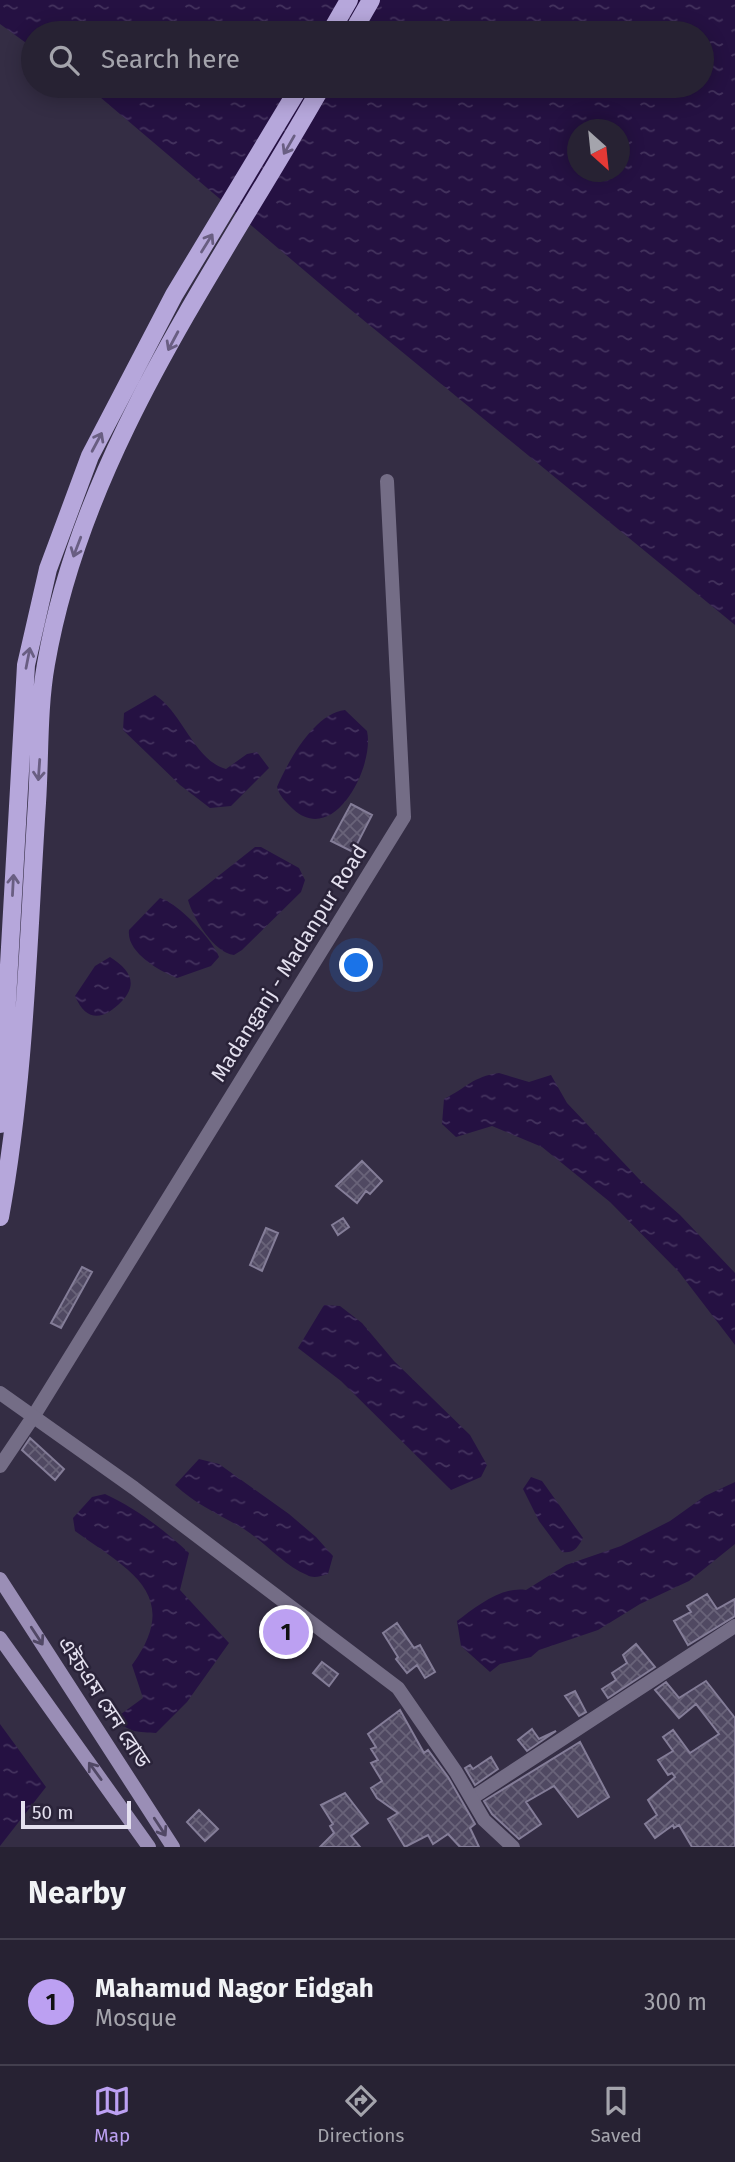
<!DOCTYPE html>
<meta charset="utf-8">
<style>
:root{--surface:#272233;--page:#332f3f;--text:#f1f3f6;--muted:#a4a4ac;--line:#433f4e;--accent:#bca0f2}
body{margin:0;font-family:"Fira Sans","Noto Sans Bengali",sans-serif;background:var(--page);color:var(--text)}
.compass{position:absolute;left:567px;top:119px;width:63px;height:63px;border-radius:50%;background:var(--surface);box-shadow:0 4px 18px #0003;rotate:153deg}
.scale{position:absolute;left:21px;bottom:18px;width:110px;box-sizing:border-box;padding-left:7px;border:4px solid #e4e0ef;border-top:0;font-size:19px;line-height:24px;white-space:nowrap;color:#e4e0ef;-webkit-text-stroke:5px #2a2339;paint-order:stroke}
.you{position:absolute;left:357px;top:966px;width:24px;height:24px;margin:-18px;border:5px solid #fff;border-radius:50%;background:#1a73e8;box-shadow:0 0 0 10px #1a73e833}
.badge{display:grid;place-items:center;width:46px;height:46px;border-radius:50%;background:var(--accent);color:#111;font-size:23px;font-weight:700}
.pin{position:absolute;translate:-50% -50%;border:4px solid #fff;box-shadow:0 2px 7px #0006}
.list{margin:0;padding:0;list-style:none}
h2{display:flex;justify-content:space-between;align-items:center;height:91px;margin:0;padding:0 28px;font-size:30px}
h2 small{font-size:23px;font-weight:400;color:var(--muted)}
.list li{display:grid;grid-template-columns:46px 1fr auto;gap:21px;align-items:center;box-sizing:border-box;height:126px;padding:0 28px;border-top:2px solid var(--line)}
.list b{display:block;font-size:26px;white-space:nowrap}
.list p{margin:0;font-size:23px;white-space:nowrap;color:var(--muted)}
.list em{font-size:23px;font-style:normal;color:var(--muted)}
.icon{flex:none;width:38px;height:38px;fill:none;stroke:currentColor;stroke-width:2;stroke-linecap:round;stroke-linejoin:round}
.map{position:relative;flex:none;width:735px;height:1847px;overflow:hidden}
.search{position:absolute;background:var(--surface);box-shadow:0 4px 18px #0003;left:21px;right:21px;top:21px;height:77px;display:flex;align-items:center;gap:18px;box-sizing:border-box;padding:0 24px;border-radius:38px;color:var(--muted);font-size:26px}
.sheet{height:217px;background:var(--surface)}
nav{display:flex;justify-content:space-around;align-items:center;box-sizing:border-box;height:98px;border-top:2px solid var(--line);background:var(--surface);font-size:19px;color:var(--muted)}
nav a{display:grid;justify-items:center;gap:4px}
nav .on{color:var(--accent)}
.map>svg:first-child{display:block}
</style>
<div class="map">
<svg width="735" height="1847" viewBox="0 0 735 1847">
<defs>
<pattern id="water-ripples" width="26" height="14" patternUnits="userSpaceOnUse" patternTransform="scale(1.75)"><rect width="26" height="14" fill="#251142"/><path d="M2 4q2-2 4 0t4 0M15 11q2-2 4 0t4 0" fill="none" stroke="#44335e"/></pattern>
<pattern id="building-cross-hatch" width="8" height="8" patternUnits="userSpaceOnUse" patternTransform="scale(1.75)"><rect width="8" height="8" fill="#504962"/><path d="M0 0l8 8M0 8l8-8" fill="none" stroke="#696379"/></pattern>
</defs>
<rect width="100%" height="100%" fill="#342d44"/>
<!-- water -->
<path fill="url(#water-ripples)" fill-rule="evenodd" d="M 0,0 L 735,0 L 735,625 L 345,305 L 87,86 L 702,86 L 702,33 L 33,33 L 33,48 L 0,24 ZM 578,130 L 620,130 L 620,172 L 578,172 Z
M 155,695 C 183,713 194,760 226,769 L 247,754 L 257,752 L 269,768 L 231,806 L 210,808 L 180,785 L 123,730 L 124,713 Z
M 345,710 L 367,731 C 375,766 334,847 293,809 C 286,802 280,797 277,787 C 288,761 315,713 345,710 Z
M 255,847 L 261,847 L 299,868 L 305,880 L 301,892 L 242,950 L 234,955 C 214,953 193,918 188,900 Z
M 160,898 C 177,902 214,941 219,957 L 211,966 L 177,978 C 159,971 126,952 129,930 Z
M 110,957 C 129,969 139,983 122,1001 C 105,1019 87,1024 75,996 L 95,966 Z
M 499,1073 L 529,1082 L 551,1075 L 567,1103 L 639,1179 L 680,1215 L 735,1273 L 735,1345 L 679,1272 L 610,1202 L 542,1147 L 492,1126 L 456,1137 L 442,1124 L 444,1099 C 468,1087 472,1077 499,1073 Z
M 324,1305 L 340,1306 L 362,1323 L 394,1361 L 470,1435 L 487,1465 L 481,1477 L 451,1490 L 341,1381 L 298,1348 Z
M 199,1459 L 219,1464 L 289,1514 L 316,1537 L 333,1556 L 328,1574 C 320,1576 314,1579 307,1575 C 283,1565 266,1543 244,1529 C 220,1515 195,1504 175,1485 Z
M 531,1477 L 542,1481 L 583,1538 C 578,1547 574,1554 562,1552 L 539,1521 L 523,1489 Z
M 735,1482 L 735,1544 L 689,1581 L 640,1604 L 598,1630 L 539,1650 L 531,1657 L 500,1664 L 490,1672 L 461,1646 L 457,1621 C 476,1607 501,1586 526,1590 L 566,1565 L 621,1546 L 670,1521 L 705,1496 Z
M 105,1494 C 137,1509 163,1529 189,1553 L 180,1590 L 229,1643 L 187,1702 L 156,1733 C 140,1732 125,1733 117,1717 L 143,1698 L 132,1665 C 184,1594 127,1569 75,1531 L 73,1518 L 92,1497 Z
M 0,1724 L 46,1787 L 0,1846 Z"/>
<!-- building -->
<path fill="url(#building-cross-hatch)" stroke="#847d98" stroke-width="2" d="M 351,804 L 372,815 L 353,852 L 331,841 Z
M 362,1161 L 382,1181 L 370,1194 L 366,1191 L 357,1203 L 336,1186 Z
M 343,1218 L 349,1227 L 338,1235 L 332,1225 Z
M 266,1228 L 278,1233 L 262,1271 L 250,1265 Z
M 82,1267 L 92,1272 L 61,1328 L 51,1323 Z
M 30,1438 L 64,1469 L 55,1480 L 22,1450 Z
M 707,1594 L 717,1609 L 735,1599 L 735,1616 L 688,1645 L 674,1621 L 691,1612 L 687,1606 Z
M 397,1623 L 414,1648 L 420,1645 L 435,1672 L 425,1678 L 417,1665 L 407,1673 L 396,1659 L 398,1657 L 383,1633 Z
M 636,1644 L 655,1667 L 608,1698 L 602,1689 L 616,1680 L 612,1673 L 627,1663 L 623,1655 Z
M 322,1662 L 338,1674 L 329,1686 L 313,1673 Z
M 706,1681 L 735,1718 L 735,1847 L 692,1847 L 679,1825 L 674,1828 L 673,1825 L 655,1838 L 645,1824 L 657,1815 L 648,1800 L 675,1777 L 672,1773 L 668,1775 L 658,1760 L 673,1751 L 663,1737 L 673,1730 L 690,1753 L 719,1734 L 696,1704 L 679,1718 L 655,1690 L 666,1682 L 679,1698 Z
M 575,1691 L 586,1712 L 579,1716 L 565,1696 Z
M 400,1710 L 424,1753 L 428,1750 L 448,1777 L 475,1824 L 470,1828 L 479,1847 L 460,1847 L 448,1834 L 433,1844 L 428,1835 L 405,1847 L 388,1819 L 398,1813 L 377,1798 L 371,1788 L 382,1781 L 371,1763 L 378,1760 L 371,1749 L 376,1747 L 368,1734 Z
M 532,1729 L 539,1739 L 556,1731 L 527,1751 L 518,1740 Z
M 580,1742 L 609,1797 L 578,1817 L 554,1786 L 526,1802 L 541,1824 L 519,1839 L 492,1814 L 484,1801 Z
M 491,1757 L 498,1769 L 475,1785 L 465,1768 L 470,1765 L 473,1769 Z
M 345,1793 L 368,1823 L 351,1836 L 360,1847 L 320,1847 L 334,1833 L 330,1826 L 333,1824 L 321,1805 Z
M 199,1810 L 218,1829 L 205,1841 L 187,1822 Z"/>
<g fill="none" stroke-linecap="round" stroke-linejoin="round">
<!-- minor -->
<path stroke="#746d86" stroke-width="14" d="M 33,1417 L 404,817 L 387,481
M 472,1798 L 735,1626"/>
<!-- tertiary -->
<path stroke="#746d86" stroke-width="14" d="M 0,1393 L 134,1488 L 398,1688 L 456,1772 L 484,1820 L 513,1847
M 0,1466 L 33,1417"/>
<!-- secondary -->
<path stroke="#9a8eb6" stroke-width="14" d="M 0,1579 L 173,1847
M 0,1638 L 149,1847"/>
<!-- primary -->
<path stroke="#b6a7db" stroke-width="18" d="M 330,33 L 349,0
M 352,33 L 371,0
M 0,1124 L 26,665 L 48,569 L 90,456 L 174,295 L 300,86
M 0,1217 C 25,1081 28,941 37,803 C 40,758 38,709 46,664 C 83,450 217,271 322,86"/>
</g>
<!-- one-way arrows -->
<defs><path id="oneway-shaft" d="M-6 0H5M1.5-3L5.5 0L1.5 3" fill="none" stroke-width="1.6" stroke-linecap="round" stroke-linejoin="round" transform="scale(1.75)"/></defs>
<g stroke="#695e82">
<use href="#oneway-shaft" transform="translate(289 145) rotate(120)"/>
<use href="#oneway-shaft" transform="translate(207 243) rotate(-58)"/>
<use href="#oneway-shaft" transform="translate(173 341) rotate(118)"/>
<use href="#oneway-shaft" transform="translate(97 442) rotate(-62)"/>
<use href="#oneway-shaft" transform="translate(77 547) rotate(111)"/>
<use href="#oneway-shaft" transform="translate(28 658) rotate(-79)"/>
<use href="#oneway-shaft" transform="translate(39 770) rotate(94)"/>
<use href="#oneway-shaft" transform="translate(13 885) rotate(-87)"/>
</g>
<g stroke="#514865">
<use href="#oneway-shaft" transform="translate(37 1636) rotate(57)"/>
<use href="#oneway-shaft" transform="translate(95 1771) rotate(-126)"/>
<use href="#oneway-shaft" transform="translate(160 1827) rotate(57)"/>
</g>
<g text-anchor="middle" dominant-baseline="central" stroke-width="5" stroke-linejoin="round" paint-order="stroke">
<!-- street labels -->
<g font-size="21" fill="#e4e0ef" stroke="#2a2339">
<text transform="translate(289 963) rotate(-58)">Madanganj - Madanpur Road</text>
<text transform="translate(104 1702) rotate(57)">এইচএম সেন রোড</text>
</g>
</g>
</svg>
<svg class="compass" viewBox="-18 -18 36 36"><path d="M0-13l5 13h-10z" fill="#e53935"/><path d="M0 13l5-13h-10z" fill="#a4a4ac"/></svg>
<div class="scale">50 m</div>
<div class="you"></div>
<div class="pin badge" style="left:286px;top:1632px">1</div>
<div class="search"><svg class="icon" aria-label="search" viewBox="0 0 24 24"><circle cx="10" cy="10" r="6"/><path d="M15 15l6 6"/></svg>Search here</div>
</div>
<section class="sheet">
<h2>Nearby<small></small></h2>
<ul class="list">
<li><span class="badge">1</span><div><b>Mahamud Nagor Eidgah</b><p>Mosque</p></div><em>300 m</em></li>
</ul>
</section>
<nav>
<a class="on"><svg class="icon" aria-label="map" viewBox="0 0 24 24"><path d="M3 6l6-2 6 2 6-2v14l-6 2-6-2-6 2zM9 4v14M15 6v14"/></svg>Map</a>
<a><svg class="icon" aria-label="directions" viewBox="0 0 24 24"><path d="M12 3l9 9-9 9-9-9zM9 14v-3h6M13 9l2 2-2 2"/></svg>Directions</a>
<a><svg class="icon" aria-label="saved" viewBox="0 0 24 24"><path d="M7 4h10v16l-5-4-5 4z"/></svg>Saved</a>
</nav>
